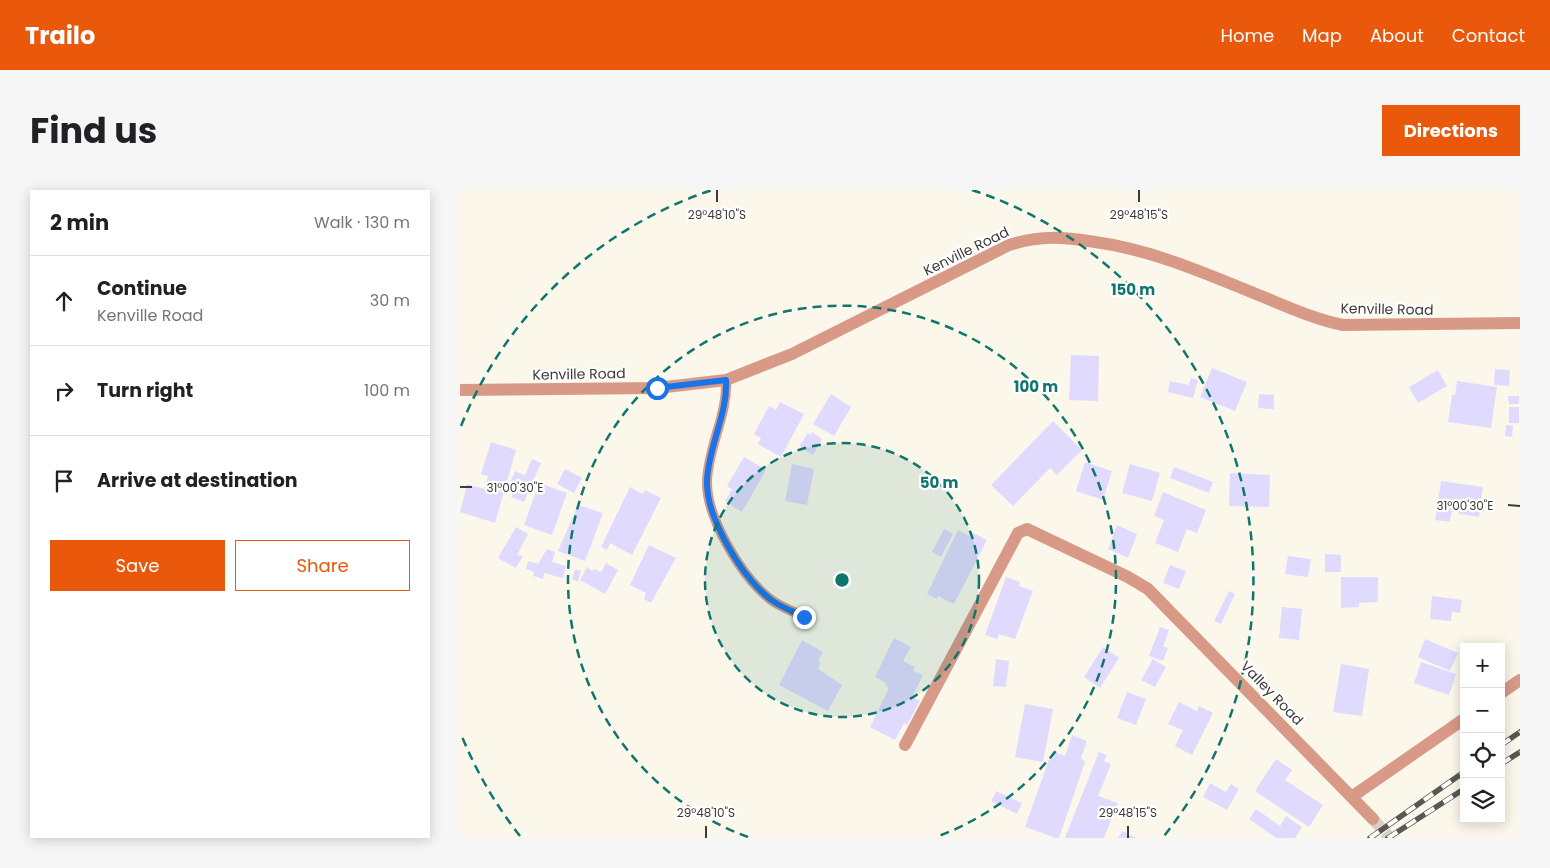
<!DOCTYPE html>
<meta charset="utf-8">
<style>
:root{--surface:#fff;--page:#f6f6f6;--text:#202124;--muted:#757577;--line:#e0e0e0;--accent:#ea580c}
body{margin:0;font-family:Poppins,sans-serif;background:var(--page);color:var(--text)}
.controls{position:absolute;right:15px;bottom:15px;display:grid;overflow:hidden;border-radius:0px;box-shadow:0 2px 12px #0003}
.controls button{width:45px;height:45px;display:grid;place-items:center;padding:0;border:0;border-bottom:1px solid var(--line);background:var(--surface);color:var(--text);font:25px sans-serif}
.stop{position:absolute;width:15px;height:15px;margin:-11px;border:4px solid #1a73e8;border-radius:50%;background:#fff}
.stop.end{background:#1a73e8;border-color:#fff;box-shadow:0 1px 5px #0008}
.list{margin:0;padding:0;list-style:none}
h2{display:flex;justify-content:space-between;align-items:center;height:65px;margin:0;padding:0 20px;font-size:21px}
h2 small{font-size:16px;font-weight:400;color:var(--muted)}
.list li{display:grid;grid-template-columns:32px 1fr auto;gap:15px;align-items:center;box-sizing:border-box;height:90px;padding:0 20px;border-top:1px solid var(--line)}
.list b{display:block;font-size:19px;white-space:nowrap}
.list p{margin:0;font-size:16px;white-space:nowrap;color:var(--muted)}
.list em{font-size:16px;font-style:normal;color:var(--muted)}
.actions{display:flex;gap:10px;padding:15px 20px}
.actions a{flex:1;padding:11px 0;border:1px solid var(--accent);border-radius:0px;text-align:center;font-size:18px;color:var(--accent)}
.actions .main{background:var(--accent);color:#fff}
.icon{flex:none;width:28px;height:28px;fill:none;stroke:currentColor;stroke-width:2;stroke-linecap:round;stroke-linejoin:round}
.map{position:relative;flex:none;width:1060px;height:648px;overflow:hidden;border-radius:0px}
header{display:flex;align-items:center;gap:30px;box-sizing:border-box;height:70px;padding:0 25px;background:var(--accent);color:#fff}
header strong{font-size:24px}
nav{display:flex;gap:28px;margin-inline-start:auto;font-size:18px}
.intro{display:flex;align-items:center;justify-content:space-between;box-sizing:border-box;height:120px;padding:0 30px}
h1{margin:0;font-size:35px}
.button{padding:12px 22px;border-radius:0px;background:var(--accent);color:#fff;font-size:18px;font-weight:700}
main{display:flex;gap:30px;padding:0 30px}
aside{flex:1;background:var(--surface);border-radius:0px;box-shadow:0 2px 12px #0003}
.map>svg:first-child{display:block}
</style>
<header>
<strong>Trailo</strong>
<nav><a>Home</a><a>Map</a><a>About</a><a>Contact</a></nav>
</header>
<div class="intro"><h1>Find us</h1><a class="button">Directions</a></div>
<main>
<aside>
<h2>2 min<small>Walk · 130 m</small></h2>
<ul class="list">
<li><svg class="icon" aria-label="ahead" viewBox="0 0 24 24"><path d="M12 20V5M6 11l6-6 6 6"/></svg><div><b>Continue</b><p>Kenville Road</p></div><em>30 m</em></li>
<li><svg class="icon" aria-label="right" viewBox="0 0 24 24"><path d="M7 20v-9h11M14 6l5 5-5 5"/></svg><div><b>Turn right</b></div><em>100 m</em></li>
<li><svg class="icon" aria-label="arrive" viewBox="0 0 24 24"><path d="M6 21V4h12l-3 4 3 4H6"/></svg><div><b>Arrive at destination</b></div></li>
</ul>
<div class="actions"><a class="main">Save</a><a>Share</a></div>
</aside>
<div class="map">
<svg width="1060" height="648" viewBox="0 0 1060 648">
<rect width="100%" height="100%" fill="#fbf7ea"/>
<!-- building -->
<path fill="#e0dbfe" d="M 611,165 L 639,166 L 638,211 L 609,210 Z
M 752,178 L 787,192 L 775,221 L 740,207 Z
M 1035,179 L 1050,180 L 1049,196 L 1034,195 Z
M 978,180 L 987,196 L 958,213 L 949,197 Z
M 731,188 L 738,190 L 733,208 L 708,202 L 710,191 L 729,195 Z
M 997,191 L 1037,197 L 1031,238 L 988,232 L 992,205 L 995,205 Z
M 371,204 L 391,217 L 374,246 L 353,234 Z
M 799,204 L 814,205 L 814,219 L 798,218 Z
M 1048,206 L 1059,206 L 1059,214 L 1049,214 Z
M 320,212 L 344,224 L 321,267 L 298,254 L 301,248 L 294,244 L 309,216 L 316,220 Z
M 1049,217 L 1059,217 L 1059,233 L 1049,233 Z
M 593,231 L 622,260 L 597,285 L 590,278 L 553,316 L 531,295 Z
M 1046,235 L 1053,236 L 1052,247 L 1045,246 Z
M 352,242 L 362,249 L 353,265 L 339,256 L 348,243 L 351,245 Z
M 31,252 L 56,260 L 35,333 L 0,322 L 7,294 L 24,299 L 28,286 L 21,284 Z
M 284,267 L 306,280 L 282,322 L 265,311 L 272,299 L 267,296 Z
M 72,269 L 81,273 L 64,312 L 51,307 L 54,300 L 48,298 L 55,281 L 65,285 Z
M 625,272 L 652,281 L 643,310 L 616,301 Z
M 332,274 L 354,279 L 347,315 L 325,311 Z
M 670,274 L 700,283 L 692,311 L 662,303 Z
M 714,277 L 753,292 L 749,303 L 710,288 Z
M 105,279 L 122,288 L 114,303 L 97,294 Z
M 770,283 L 810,285 L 809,317 L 769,316 Z
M 981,291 L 1023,297 L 1019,327 L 999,324 L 999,320 L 992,320 L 990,332 L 975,330 Z
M 79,293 L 107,303 L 92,345 L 64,335 Z
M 170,297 L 183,304 L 185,300 L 201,308 L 172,365 L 150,353 L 147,360 L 141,357 Z
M 703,302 L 746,320 L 737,343 L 727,339 L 718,362 L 695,353 L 704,330 L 694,326 Z
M 118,315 L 143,323 L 125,371 L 98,361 Z
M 657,335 L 677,344 L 668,368 L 648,359 Z
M 56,337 L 68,344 L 57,365 L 63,366 L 56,378 L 38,368 Z
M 484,339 L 493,344 L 481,367 L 472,362 Z
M 498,340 L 509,346 L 511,342 L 527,350 L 494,414 L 478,406 L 477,409 L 467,404 Z
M 189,355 L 216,368 L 191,413 L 184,409 L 186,403 L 170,395 Z
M 87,359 L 95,362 L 92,372 L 106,376 L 103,388 L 84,383 L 83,389 L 73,386 L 74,382 L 66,379 L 68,371 L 78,374 Z
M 865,364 L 881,365 L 881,382 L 865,382 Z
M 828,366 L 851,369 L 848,387 L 825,384 Z
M 146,373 L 158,380 L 145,404 L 120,390 L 127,377 L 132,381 L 134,379 L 141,382 Z
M 710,375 L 726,381 L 719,399 L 703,393 Z
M 115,379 L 121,381 L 118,392 L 112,389 Z
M 546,387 L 560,392 L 559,396 L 573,401 L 555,449 L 539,444 L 537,449 L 525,445 Z
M 881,387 L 918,387 L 918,412 L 899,413 L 899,417 L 881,418 Z
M 769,401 L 775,404 L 761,434 L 754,431 Z
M 972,406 L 1002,410 L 1000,423 L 992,422 L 991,431 L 970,429 Z
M 822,417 L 842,419 L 839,450 L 819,448 Z
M 700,437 L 709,440 L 703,456 L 708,458 L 703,471 L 689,466 Z
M 434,448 L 451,457 L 443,471 L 455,477 L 453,481 L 463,485 L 452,507 L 460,511 L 447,535 L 444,533 L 435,550 L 410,537 L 429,498 L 425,495 L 426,493 L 415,487 Z
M 965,449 L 998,463 L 990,481 L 958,467 Z
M 342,450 L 363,462 L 358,471 L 361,472 L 358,479 L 382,495 L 368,521 L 319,495 Z
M 643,457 L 659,468 L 640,498 L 624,487 Z
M 536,469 L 549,471 L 546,497 L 533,496 Z
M 693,469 L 706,477 L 695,497 L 681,490 Z
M 961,472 L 996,484 L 989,505 L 954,493 Z
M 881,474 L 909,479 L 902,526 L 873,522 Z
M 667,502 L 686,509 L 676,535 L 657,528 Z
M 719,512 L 737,521 L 739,516 L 753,523 L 732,565 L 715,556 L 723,540 L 708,534 Z
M 565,514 L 593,519 L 583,572 L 555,567 Z
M 612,545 L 627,551 L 621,568 L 625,572 L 599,648 L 596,648 L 565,637 L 592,561 L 605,566 Z
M 639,562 L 647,565 L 644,571 L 651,574 L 638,606 L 658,613 L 644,648 L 605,648 Z
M 816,569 L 832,580 L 825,590 L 863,615 L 849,637 L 795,601 Z
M 750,593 L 766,602 L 771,594 L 779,599 L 767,620 L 743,607 Z
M 536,601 L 562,613 L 557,624 L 531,611 Z
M 796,619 L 820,636 L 826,626 L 842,637 L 835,648 L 816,648 L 789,629 Z
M 662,641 L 676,648 L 658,648 Z"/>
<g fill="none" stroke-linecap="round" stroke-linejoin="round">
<!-- street-tunnel -->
<path stroke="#d5d1c6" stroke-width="12" stroke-dasharray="12 6" stroke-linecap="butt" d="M 913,629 L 930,648"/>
<!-- lane -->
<path stroke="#d89987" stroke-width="10" d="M 266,190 C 268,224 248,257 247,291 C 246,328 282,387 310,409 C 320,417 333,421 344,427"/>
<!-- street -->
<path stroke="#d89987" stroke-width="12" d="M 0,200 L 197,198 L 266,190 L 332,164 L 549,55 C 581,45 602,47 635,52 C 693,60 747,84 801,106 C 828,117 854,129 883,135 L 1060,133
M 1041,503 L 1060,490
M 445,555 L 558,343 L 567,339 L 668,387 L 688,399 L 913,629
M 893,606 L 1004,529"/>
<defs>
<path id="rail" d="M 1041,555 L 1060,542
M 1041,574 L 1060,562
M 910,648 L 1004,582
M 928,648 L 1004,599"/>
</defs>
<!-- rail casing -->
<use href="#rail" stroke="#595751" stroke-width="5.5"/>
<!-- rail -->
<use href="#rail" stroke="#fff" stroke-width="4" stroke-dasharray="11" stroke-linecap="butt"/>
</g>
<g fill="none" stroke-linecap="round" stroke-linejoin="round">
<!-- route -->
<path stroke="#1a73e8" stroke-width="6" d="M 197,198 L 266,190 C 268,224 248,257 247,291 C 246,328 282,387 310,409 C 320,417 333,421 344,427"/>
</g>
<!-- ticks -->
<path fill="none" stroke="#3d3b36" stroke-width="2" d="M 257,12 L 257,0M 679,12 L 679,0M 0,297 L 12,297M 1048,315 L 1060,316M 246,648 L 246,636M 668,648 L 668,636"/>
<!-- distance rings -->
<circle cx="382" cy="390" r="137" fill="#0f766e" fill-opacity=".12"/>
<g fill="none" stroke="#0f766e" stroke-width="2.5" stroke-dasharray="9 6">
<circle cx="382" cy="390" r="137"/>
<path d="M288 647A274 274 0 1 1 476 647"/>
<path d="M60 646A411 411 0 0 1 1 544M1 236A411 411 0 0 1 252 0M512 0A411 411 0 0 1 704 646"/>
</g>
<g text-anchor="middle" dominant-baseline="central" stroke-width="4.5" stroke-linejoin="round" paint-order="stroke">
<!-- street labels -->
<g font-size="14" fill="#3d3b36" stroke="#fff">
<text transform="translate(506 61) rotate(-26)">Kenville Road</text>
<text transform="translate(927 119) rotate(1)">Kenville Road</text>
<text transform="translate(119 184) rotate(-1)">Kenville Road</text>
<text transform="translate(812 503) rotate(46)">Valley Road</text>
</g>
</g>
<g font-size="12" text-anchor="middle" fill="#3d3b36" stroke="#fff" stroke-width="4.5" stroke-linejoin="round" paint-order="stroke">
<text x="257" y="29">29°48'10"S</text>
<text x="679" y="29">29°48'15"S</text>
<text x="55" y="302">31°00'30"E</text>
<text x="1005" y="320">31°00'30"E</text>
<text x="246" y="627">29°48'10"S</text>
<text x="668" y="627">29°48'15"S</text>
</g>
<circle cx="382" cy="390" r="8" fill="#0f766e" stroke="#fff" stroke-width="2.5"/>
<g font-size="15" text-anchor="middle" font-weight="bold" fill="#0f766e" stroke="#fff" stroke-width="4.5" stroke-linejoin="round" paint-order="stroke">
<text x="673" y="105">150 m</text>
<text x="576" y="202">100 m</text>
<text x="479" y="298">50 m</text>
</g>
</svg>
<div class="controls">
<button>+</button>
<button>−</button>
<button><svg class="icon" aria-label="locate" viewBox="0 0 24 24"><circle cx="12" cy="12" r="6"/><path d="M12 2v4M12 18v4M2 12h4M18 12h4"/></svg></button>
<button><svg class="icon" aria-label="layers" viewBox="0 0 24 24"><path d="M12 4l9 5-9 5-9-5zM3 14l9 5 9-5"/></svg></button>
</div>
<div class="stop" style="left:197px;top:198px"></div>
<div class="stop end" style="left:344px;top:427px"></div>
</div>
</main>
